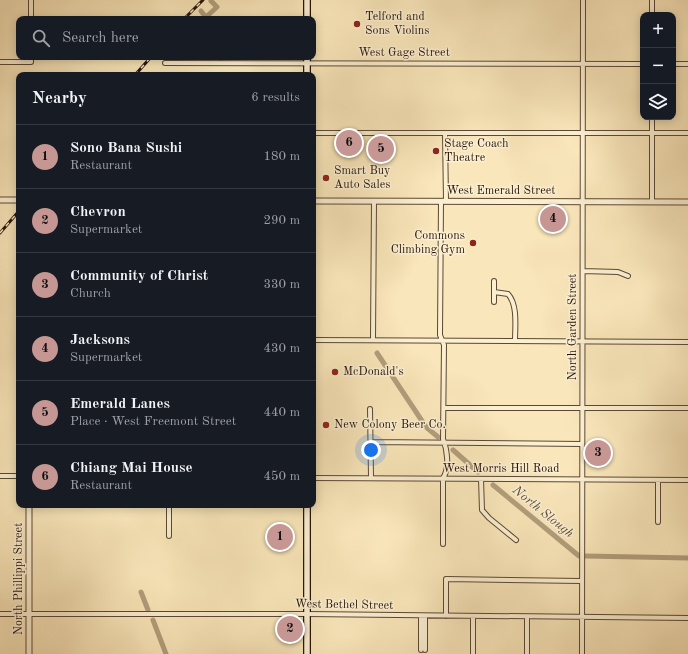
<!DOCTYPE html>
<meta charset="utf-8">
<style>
:root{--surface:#171b24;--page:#20242c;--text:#f1f3f6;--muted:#9ea1a6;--line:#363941;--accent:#c59692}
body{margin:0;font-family:"Old Standard TT",serif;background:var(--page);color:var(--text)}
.controls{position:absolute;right:12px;top:12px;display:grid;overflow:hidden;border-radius:8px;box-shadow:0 2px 10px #0003}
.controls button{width:36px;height:36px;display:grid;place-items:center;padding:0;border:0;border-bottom:1px solid var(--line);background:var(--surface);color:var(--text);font:20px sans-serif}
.you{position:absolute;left:371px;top:450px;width:14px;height:14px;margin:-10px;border:3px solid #fff;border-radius:50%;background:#1a73e8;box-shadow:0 0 0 6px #1a73e833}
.badge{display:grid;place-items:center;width:26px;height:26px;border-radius:50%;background:var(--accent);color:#111;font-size:13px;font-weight:700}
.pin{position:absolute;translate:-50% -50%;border:2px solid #fff;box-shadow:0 1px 4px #0006}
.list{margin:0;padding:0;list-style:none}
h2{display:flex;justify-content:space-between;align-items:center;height:52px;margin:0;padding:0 16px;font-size:17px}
h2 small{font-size:13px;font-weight:400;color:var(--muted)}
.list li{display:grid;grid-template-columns:26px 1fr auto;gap:12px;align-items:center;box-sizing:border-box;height:64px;padding:0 16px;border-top:1px solid var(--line)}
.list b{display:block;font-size:15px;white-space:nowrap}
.list p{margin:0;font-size:13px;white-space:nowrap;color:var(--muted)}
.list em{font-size:13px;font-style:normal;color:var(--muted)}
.icon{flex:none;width:22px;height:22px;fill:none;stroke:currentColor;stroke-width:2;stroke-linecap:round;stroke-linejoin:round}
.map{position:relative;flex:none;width:688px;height:654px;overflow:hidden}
.search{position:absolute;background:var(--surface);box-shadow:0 2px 10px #0003;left:16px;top:16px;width:300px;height:44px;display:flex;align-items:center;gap:10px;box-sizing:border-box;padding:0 14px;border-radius:8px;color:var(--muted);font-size:15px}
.panel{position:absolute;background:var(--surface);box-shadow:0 2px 10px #0003;left:16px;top:72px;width:300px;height:436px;border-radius:8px}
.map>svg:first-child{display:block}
</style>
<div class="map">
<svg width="688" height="654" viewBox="0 0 688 654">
<rect width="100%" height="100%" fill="#f9e6ba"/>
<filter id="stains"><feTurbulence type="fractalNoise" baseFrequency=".005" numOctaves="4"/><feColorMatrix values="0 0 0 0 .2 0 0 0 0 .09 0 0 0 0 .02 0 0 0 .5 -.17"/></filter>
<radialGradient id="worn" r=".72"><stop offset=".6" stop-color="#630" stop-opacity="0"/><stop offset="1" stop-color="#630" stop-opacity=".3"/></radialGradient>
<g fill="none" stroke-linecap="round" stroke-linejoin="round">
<!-- canal -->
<path stroke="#b29e7c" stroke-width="5" d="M 201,11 L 207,19
M 206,17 L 217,7 L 211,1
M 221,57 L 221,59
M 377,353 L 426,427 L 438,437
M 453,450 L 478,472
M 493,485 L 579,556
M 585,556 L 688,558
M 141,592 L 148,610
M 153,620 L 166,654"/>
<defs>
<path id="minor" d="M 652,0 L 652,15
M 31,19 L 31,0
M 0,62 L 31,62 L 31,57
M 165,63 L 643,64
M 673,64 L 688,64
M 652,117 L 652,202
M 313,133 L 688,133
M 445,133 L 446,201
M 441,201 L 440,335 L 444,345 L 443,439 C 447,449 450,468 443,478 L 443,544
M 583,271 L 618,272 L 628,276
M 494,281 L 494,302
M 494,292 L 508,294 C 518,305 515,327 515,341
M 313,340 L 688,342
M 373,340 L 374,201
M 444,408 L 688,408
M 370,409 L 371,477
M 371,442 L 582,444
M 0,476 L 19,476
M 313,478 L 688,480
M 481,479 L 482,510 L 489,518 L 516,540
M 658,480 L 658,522
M 169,505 L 169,536
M 0,614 L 307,614 L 688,618
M 421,616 L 421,650
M 425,616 L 425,650
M 446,616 L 446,579 L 582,581
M 527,617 L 527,654
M 473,654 L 473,616
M 582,654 L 583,0"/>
<path id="tertiary" d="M 0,200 L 19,200
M 313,201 L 688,202
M 29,654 L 29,505"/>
<path id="secondary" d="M 307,19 L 307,0
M 307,75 L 307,57
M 307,505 L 307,654"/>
</defs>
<!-- minor casing -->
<use href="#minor" stroke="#5c4832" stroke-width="6"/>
<!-- tertiary casing -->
<use href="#tertiary" stroke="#5c4832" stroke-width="7"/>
<!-- secondary casing -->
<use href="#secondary" stroke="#271305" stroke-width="8"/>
<!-- minor -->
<use href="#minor" stroke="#fbefd2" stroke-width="4"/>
<!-- tertiary -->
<use href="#tertiary" stroke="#fbefd2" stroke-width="5"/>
<!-- secondary -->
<use href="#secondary" stroke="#fbefd2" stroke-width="5.5"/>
<defs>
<path id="rail" d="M 184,19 L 203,0
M 135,75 L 151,57
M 0,233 L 19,211"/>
</defs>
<!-- rail casing -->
<use href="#rail" stroke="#271305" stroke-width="3"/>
<!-- rail -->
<use href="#rail" stroke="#fbefd2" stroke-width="1.5" stroke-dasharray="4.5" stroke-linecap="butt"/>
</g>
<!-- markers -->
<g fill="#8f2418" stroke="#fbefd2" stroke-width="1.5">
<circle cx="357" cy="24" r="4"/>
<circle cx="436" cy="151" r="4"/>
<circle cx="326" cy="178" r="4"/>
<circle cx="473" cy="243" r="4"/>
<circle cx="335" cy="372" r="4"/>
<circle cx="326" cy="425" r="4"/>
</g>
<g text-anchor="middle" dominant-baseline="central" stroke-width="3" stroke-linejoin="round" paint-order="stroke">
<!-- poi labels -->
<g font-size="12" fill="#271305" stroke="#fbefd2" text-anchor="start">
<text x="365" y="17">Telford and<tspan x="365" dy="14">Sons Violins</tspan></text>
<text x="444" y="144">Stage Coach<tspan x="444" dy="14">Theatre</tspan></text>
<text x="334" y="171">Smart Buy<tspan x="334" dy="14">Auto Sales</tspan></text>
<text x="465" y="236" text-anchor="end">Commons<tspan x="465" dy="14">Climbing Gym</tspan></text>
<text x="343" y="372">McDonald's</text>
<text x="334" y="425">New Colony Beer Co.</text>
</g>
<!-- street labels -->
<g font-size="12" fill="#271305" stroke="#fbefd2">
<text x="404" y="53">West Gage Street</text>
<text x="501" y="191">West Emerald Street</text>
<text transform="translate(573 327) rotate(-90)">North Garden Street</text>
<text x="501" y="469">West Morris Hill Road</text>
<text transform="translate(19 579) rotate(-90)">North Phillippi Street</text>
<text transform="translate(344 605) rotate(1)">West Bethel Street</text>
</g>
<!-- water labels -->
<g font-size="13" font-style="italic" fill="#5f4b35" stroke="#fbefd2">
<text transform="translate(543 512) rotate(39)">North Slough</text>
</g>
</g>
<rect width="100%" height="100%" filter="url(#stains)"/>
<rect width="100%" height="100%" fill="url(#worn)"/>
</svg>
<div class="controls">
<button>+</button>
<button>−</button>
<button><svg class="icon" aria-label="layers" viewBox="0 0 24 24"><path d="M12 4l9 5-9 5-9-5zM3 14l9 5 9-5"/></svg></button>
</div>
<div class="you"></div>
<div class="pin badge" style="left:280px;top:537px">1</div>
<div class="pin badge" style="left:290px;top:629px">2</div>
<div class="pin badge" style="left:598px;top:453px">3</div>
<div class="pin badge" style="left:553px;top:219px">4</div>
<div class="pin badge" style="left:381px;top:149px">5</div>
<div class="pin badge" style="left:349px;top:143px">6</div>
<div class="search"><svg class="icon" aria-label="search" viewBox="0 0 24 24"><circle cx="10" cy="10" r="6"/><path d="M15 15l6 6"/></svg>Search here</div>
<section class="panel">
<h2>Nearby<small>6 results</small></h2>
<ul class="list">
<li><span class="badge">1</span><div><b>Sono Bana Sushi</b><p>Restaurant</p></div><em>180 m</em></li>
<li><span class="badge">2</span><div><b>Chevron</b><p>Supermarket</p></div><em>290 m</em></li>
<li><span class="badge">3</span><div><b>Community of Christ</b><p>Church</p></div><em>330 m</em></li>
<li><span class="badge">4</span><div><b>Jacksons</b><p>Supermarket</p></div><em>430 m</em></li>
<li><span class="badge">5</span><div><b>Emerald Lanes</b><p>Place · West Freemont Street</p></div><em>440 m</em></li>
<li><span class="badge">6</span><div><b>Chiang Mai House</b><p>Restaurant</p></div><em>450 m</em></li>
</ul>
</section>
</div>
